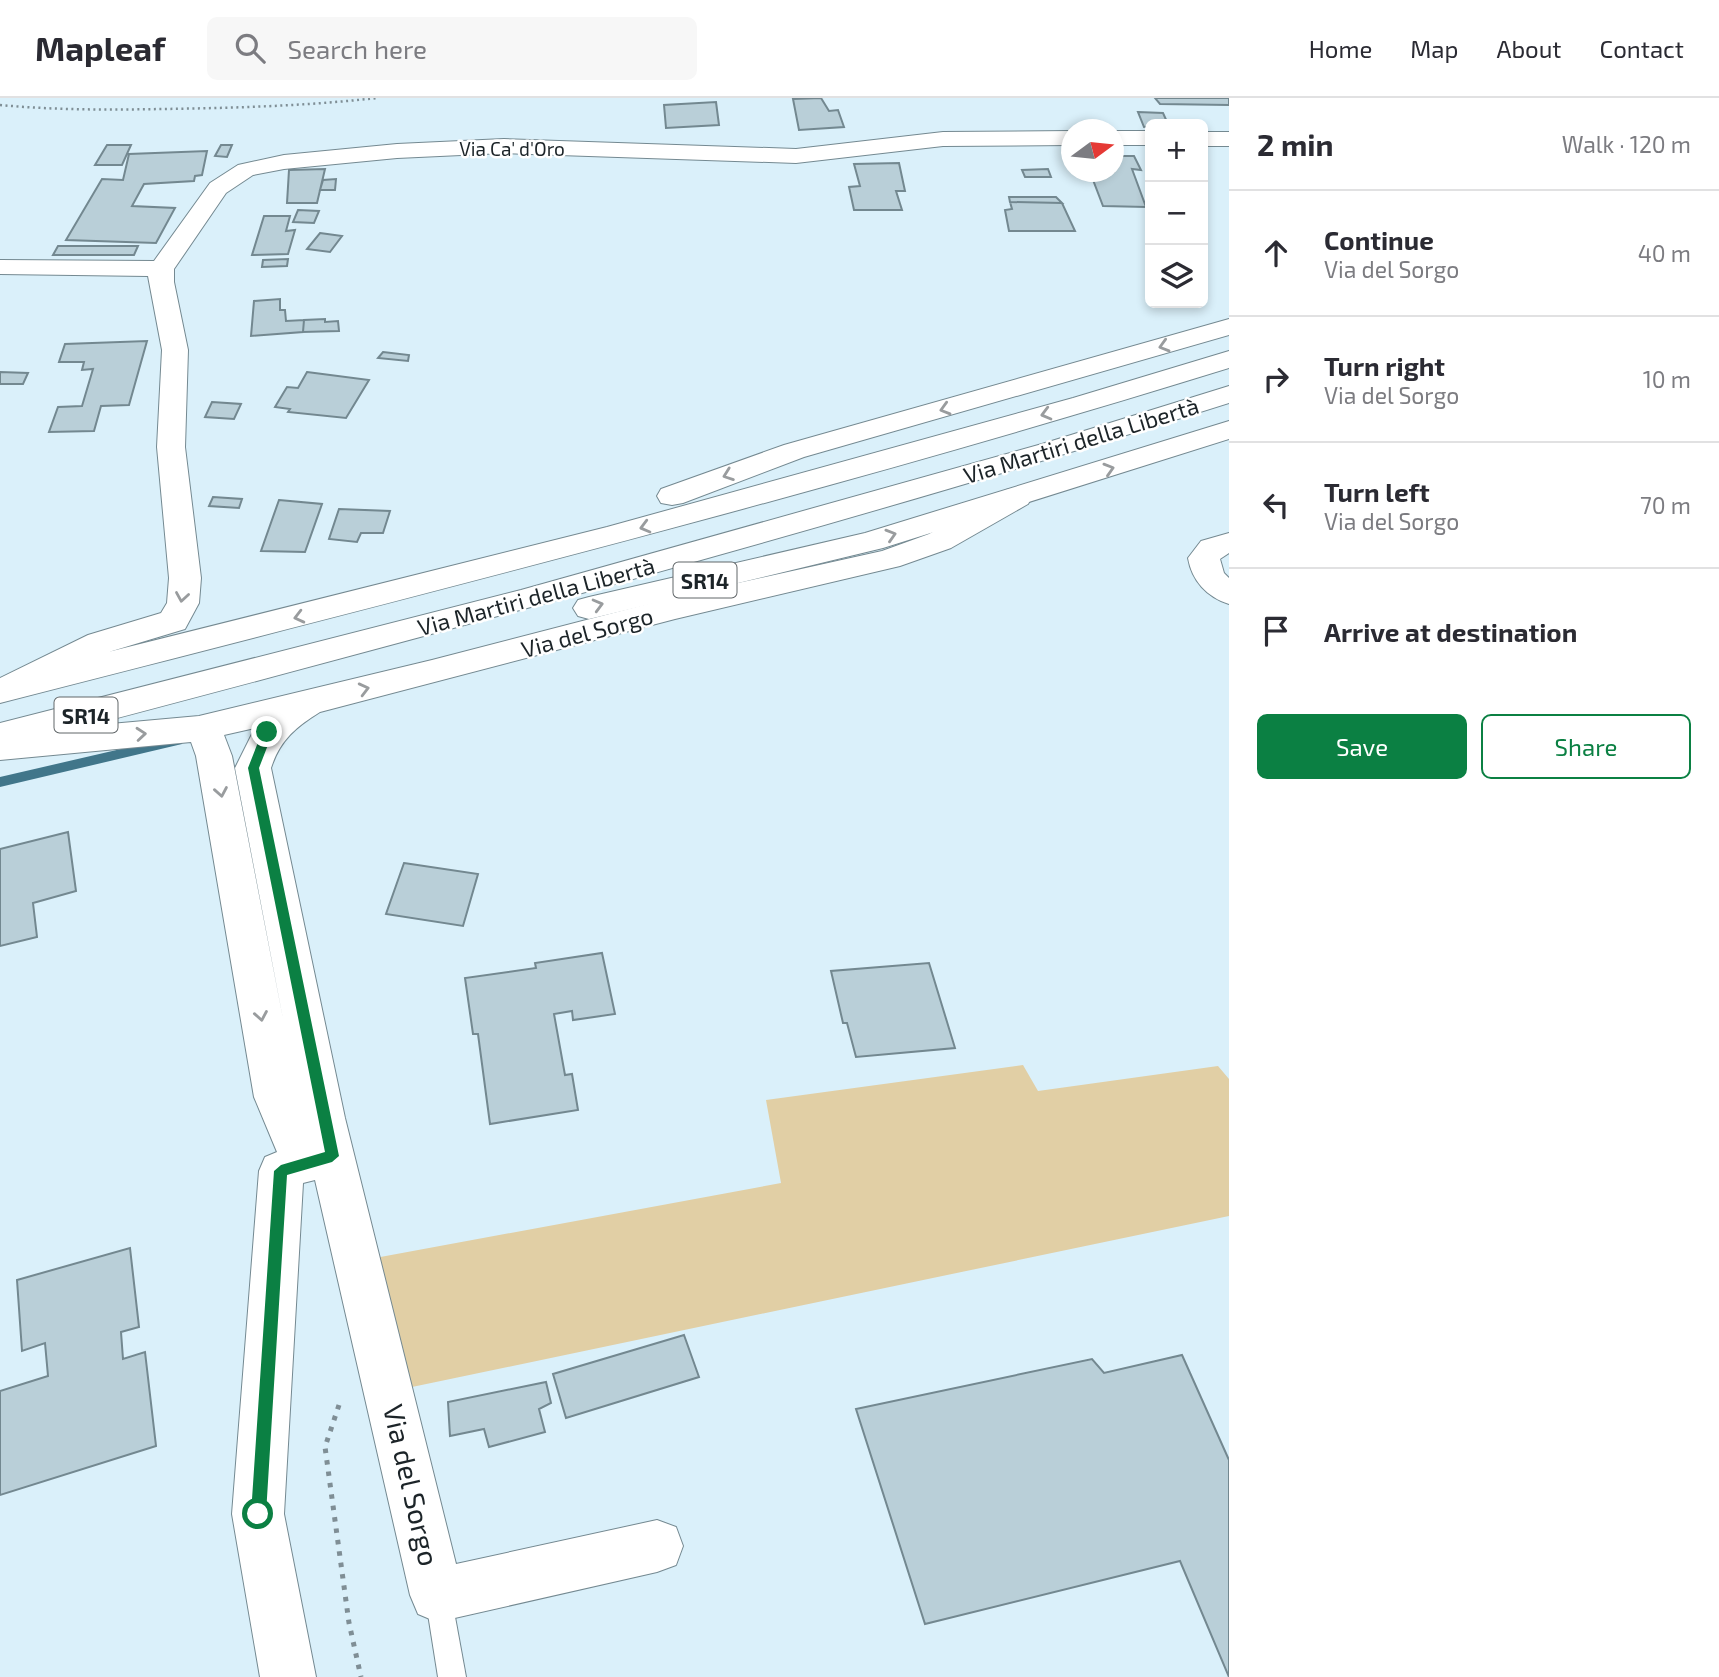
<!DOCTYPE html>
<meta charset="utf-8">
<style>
:root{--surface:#fff;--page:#f7f7f7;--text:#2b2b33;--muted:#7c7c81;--line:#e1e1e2;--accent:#0b8043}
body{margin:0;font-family:"Exo 2",sans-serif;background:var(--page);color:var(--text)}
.controls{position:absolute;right:21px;top:21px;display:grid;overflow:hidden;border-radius:10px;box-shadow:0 4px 10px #0003}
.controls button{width:63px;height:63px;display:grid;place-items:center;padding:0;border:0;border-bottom:2px solid var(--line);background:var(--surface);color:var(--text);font:35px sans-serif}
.compass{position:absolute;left:1061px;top:21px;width:63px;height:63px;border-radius:50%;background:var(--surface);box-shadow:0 4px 10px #0003;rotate:75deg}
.stop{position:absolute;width:21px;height:21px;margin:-16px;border:5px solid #0b8043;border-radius:50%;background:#fff}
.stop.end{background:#0b8043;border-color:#fff;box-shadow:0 2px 7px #0008}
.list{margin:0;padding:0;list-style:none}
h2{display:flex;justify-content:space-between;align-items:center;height:91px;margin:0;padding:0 28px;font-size:30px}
h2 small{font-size:23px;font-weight:400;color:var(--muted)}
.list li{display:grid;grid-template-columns:46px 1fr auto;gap:21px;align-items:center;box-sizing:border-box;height:126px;padding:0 28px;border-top:2px solid var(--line)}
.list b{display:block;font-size:26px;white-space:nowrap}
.list p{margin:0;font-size:23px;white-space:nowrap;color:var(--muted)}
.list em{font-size:23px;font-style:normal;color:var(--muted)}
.actions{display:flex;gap:14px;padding:21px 28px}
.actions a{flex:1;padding:16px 0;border:2px solid var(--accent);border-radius:10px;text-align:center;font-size:24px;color:var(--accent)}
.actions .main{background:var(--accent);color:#fff}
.icon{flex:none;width:38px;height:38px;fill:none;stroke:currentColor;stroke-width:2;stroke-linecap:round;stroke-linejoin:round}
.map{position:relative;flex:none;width:1229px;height:1579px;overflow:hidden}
header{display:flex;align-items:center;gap:42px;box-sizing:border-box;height:98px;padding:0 35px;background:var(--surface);border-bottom:2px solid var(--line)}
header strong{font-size:33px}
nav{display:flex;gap:38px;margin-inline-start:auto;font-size:24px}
.search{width:490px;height:63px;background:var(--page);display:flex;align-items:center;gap:18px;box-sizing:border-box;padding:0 24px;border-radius:10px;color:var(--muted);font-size:26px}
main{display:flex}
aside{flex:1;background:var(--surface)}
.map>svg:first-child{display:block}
</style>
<header>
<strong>Mapleaf</strong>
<div class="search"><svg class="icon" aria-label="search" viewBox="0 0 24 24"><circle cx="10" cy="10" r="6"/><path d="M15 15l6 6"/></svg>Search here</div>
<nav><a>Home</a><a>Map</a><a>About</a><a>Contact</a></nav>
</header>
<main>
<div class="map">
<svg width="1229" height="1579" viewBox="0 0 1229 1579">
<rect width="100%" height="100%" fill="#daf0fa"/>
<!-- green -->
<path fill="#e1cfa5" d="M 1023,967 L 1038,993 L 1218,968 L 1229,981 L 1229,1118 L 412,1289 L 375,1160 L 781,1085 L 766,1002 Z"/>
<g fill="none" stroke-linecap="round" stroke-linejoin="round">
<!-- stream -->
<path fill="#41768a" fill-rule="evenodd" d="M 177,638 L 183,643 L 182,646 L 0,689 L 0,679 Z"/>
</g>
<!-- building -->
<path fill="#b9cfd8" stroke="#738890" stroke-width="2" d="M 821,0 L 829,13 L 838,12 L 844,29 L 799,32 L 793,1 Z
M 1155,0 L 1229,0 L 1229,7 L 1160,6 Z
M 716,4 L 719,27 L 666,30 L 664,7 Z
M 1138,14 L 1163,15 L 1168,26 L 1144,29 Z
M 107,47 L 131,47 L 122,67 L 95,67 Z
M 221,47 L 232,47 L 227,59 L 215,58 Z
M 207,53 L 202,77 L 195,78 L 194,83 L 144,86 L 132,108 L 175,110 L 156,145 L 66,142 L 102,81 L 123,82 L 129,56 Z
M 1114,58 L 1134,58 L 1141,72 L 1132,71 L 1146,109 L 1103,108 L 1090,74 L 1114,74 Z
M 899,65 L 905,93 L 896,93 L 902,112 L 854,112 L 849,89 L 860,88 L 854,66 Z
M 325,71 L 317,105 L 287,105 L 289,72 Z
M 1048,71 L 1051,79 L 1025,79 L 1022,72 Z
M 336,81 L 335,92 L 320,92 L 323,82 Z
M 1009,99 L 1056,99 L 1062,105 L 1010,104 Z
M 1010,104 L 1062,105 L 1075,133 L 1009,133 L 1005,112 L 1012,111 Z
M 298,112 L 319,113 L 314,125 L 293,124 Z
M 264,118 L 290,118 L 286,133 L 295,132 L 288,156 L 252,157 Z
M 320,135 L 342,138 L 330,154 L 307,151 Z
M 58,148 L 138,148 L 134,157 L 53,157 Z
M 288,161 L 287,168 L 262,169 L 263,162 Z
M 280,201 L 280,212 L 285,212 L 286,223 L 304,222 L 303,234 L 251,238 L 254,203 Z
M 325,221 L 325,224 L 338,223 L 339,233 L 303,234 L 304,222 Z
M 147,243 L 129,307 L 101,308 L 94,333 L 49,334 L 58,309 L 82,308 L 93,271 L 82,272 L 84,264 L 59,264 L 65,246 Z
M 383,254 L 409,257 L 408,263 L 378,260 Z
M 0,274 L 28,275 L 23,286 L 0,286 Z
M 307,274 L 369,282 L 346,320 L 288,314 L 290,311 L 275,309 L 287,289 L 298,290 Z
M 212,304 L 241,306 L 234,321 L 205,319 Z
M 213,399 L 242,401 L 239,410 L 209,408 Z
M 279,402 L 322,406 L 305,454 L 261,453 Z
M 339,411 L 390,413 L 383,435 L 361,435 L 357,444 L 329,441 Z
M 68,734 L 76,793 L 33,805 L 37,839 L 0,848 L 0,751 Z
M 404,765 L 478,776 L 463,828 L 386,816 Z
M 602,855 L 615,916 L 573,922 L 572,913 L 554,916 L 565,977 L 572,976 L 578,1012 L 490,1026 L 478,936 L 473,936 L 465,880 L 536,870 L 535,865 Z
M 929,865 L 955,950 L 856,959 L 847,925 L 843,925 L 831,873 Z
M 130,1150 L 139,1229 L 121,1234 L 123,1261 L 145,1254 L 156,1348 L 0,1397 L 0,1293 L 48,1278 L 45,1245 L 22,1253 L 17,1182 Z
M 684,1237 L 699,1279 L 566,1320 L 553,1276 Z
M 1182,1257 L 1229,1362 L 1229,1579 L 1180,1463 L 925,1526 L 856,1311 L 1092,1261 L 1104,1275 Z
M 546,1284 L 551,1305 L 539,1311 L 545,1334 L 489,1349 L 484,1331 L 450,1338 L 448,1304 Z"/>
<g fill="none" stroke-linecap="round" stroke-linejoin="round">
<defs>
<path id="lane" d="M 438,1484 L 448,1487 L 451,1497 L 466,1579 L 438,1579 L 425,1497 L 428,1487 Z"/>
<path id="street" d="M 1072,33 L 1072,47 L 943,48 L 796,65 L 504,55 L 397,60 L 284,71 L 253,77 L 226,95 L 174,171 L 174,184 L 188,252 L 185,349 L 201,480 L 199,505 L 185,531 L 112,553 L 21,598 L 9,602 L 0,599 L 0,580 L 88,537 L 161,515 L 167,505 L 169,480 L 157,349 L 162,252 L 148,178 L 0,176 L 0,162 L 154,163 L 210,85 L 238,67 L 284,57 L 397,46 L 504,41 L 796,51 L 943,34 Z
M 1114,33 L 1150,33 L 1150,47 L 1114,47 Z
M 1203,34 L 1229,34 L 1229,48 L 1203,48 Z
M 1017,390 L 1028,392 L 1032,399 L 1028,406 L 951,450 L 900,468 L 675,521 L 320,614 C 296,629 280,642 271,670 L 345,1020 L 456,1466 L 657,1422 L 676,1429 L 683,1448 L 676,1467 L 657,1474 L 437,1524 L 418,1516 L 410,1497 L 315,1082 L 303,1085 L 284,1416 L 316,1579 L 260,1579 L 232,1416 L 259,1073 L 265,1059 L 277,1054 L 254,999 L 196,658 L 191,644 L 0,662 L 0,636 L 199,618 L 432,562 L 675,499 L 882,453 L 929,436 L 1006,392 ZM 255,630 L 235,670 L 284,926 L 232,658 L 224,637 Z
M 1229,435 L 1229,455 L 1220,461 L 1224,475 L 1229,480 L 1229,506 C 1207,499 1192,483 1188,460 L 1201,443 Z"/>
<path id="primary" d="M 1229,221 L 1229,237 L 804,359 L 683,405 L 672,407 L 661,405 L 657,398 L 661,391 L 784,347 Z
M 1229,253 L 1229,270 C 823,396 411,499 0,605 L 0,581 L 607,429 L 1073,300 Z
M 1229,288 L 1229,305 C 823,434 412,542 0,651 L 0,625 L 521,492 L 1042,346 Z
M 1229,323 L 1229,341 L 883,450 L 589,521 L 578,518 L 573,510 L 578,502 L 589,499 L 865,435 Z"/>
</defs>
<!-- lane casing -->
<use href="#lane" stroke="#748991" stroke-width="2"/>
<!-- street casing -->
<use href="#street" stroke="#748991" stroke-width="2"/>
<!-- primary casing -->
<use href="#primary" stroke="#748991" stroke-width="2"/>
<!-- path-far1 -->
<path stroke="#7f8e95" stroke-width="2.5" stroke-dasharray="2 3.5" stroke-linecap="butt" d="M 0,7 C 54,12 108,12 162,11 C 234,10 305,8 377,0"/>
<!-- path -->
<path stroke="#7f8e95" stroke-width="5" stroke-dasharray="4.5 7" stroke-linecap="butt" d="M 339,1307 L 325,1349 L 349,1525 L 361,1579"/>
<!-- lane -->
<use href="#lane" fill="#fff" fill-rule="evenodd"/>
<!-- street -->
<use href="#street" fill="#fff" fill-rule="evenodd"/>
<!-- primary -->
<use href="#primary" fill="#fff" fill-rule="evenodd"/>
</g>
<!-- one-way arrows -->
<defs><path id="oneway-chevron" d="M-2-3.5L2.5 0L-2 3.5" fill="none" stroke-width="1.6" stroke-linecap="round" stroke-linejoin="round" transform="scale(1.75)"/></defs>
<g stroke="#999c9e">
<use href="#oneway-chevron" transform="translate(1164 248) rotate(164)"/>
<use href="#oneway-chevron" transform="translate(945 311) rotate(164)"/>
<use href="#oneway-chevron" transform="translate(1046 316) rotate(165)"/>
<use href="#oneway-chevron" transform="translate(1109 371) rotate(-17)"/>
<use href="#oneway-chevron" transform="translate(728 377) rotate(160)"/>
<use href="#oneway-chevron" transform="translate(645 429) rotate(165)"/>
<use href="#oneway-chevron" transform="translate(891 437) rotate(-17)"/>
<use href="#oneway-chevron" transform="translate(182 499) rotate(99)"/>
<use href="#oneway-chevron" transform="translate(598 507) rotate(-15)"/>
<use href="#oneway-chevron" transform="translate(299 519) rotate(166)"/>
<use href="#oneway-chevron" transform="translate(364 591) rotate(-14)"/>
<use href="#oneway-chevron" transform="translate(141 636) rotate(-5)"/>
<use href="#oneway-chevron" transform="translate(221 694) rotate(80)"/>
<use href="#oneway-chevron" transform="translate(261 918) rotate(80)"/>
</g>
<!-- route -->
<path fill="#0b8043" d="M 267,631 L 273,634 L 259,670 L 339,1058 L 332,1064 L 287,1077 L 266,1416 L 264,1422 L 258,1424 L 253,1422 L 251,1416 L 274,1073 L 281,1067 L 325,1054 L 248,670 L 262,634 Z"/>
<g text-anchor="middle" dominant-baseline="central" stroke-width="5" stroke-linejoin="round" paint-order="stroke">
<!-- far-street labels -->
<g font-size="19" fill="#1c2428" stroke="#fff">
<text x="512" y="50">Via Ca' d'Oro</text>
</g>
<!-- shield labels -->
<g fill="#fff" stroke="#606668" stroke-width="2">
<rect x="673.5" y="464.5" width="63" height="35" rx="5"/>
<rect x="54.5" y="599.5" width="63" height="35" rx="5"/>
</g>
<g font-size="21" font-weight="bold" fill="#1c2428">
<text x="705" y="482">SR14</text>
<text x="86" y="617">SR14</text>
</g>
<!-- street labels -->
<g font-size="23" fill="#1c2428" stroke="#fff">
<text transform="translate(1081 342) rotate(-17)">Via Martiri della Libertà</text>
<text transform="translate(536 498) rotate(-15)">Via Martiri della Libertà</text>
<text transform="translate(587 534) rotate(-15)">Via del Sorgo</text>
</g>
<!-- near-street labels -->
<g font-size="28" fill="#1c2428" stroke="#fff">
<text transform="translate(412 1387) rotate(77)">Via del Sorgo</text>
</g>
</g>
</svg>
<div class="controls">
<button>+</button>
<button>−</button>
<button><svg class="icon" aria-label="layers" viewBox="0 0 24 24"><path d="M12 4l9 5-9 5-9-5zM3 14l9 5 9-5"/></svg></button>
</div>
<svg class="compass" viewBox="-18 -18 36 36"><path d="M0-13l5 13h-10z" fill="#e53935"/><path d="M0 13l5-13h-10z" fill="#7c7c81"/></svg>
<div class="stop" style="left:258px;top:1416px"></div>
<div class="stop end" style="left:267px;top:634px"></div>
</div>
<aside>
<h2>2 min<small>Walk · 120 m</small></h2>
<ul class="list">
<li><svg class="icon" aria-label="ahead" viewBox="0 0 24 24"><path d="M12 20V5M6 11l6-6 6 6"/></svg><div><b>Continue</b><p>Via del Sorgo</p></div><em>40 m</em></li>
<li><svg class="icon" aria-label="right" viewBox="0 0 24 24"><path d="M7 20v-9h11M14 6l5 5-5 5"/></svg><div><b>Turn right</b><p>Via del Sorgo</p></div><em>10 m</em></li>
<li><svg class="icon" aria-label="left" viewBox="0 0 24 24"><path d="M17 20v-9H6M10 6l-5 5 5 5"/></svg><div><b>Turn left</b><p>Via del Sorgo</p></div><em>70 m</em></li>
<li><svg class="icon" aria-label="arrive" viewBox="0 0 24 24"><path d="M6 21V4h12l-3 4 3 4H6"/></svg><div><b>Arrive at destination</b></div></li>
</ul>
<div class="actions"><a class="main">Save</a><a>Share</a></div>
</aside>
</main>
